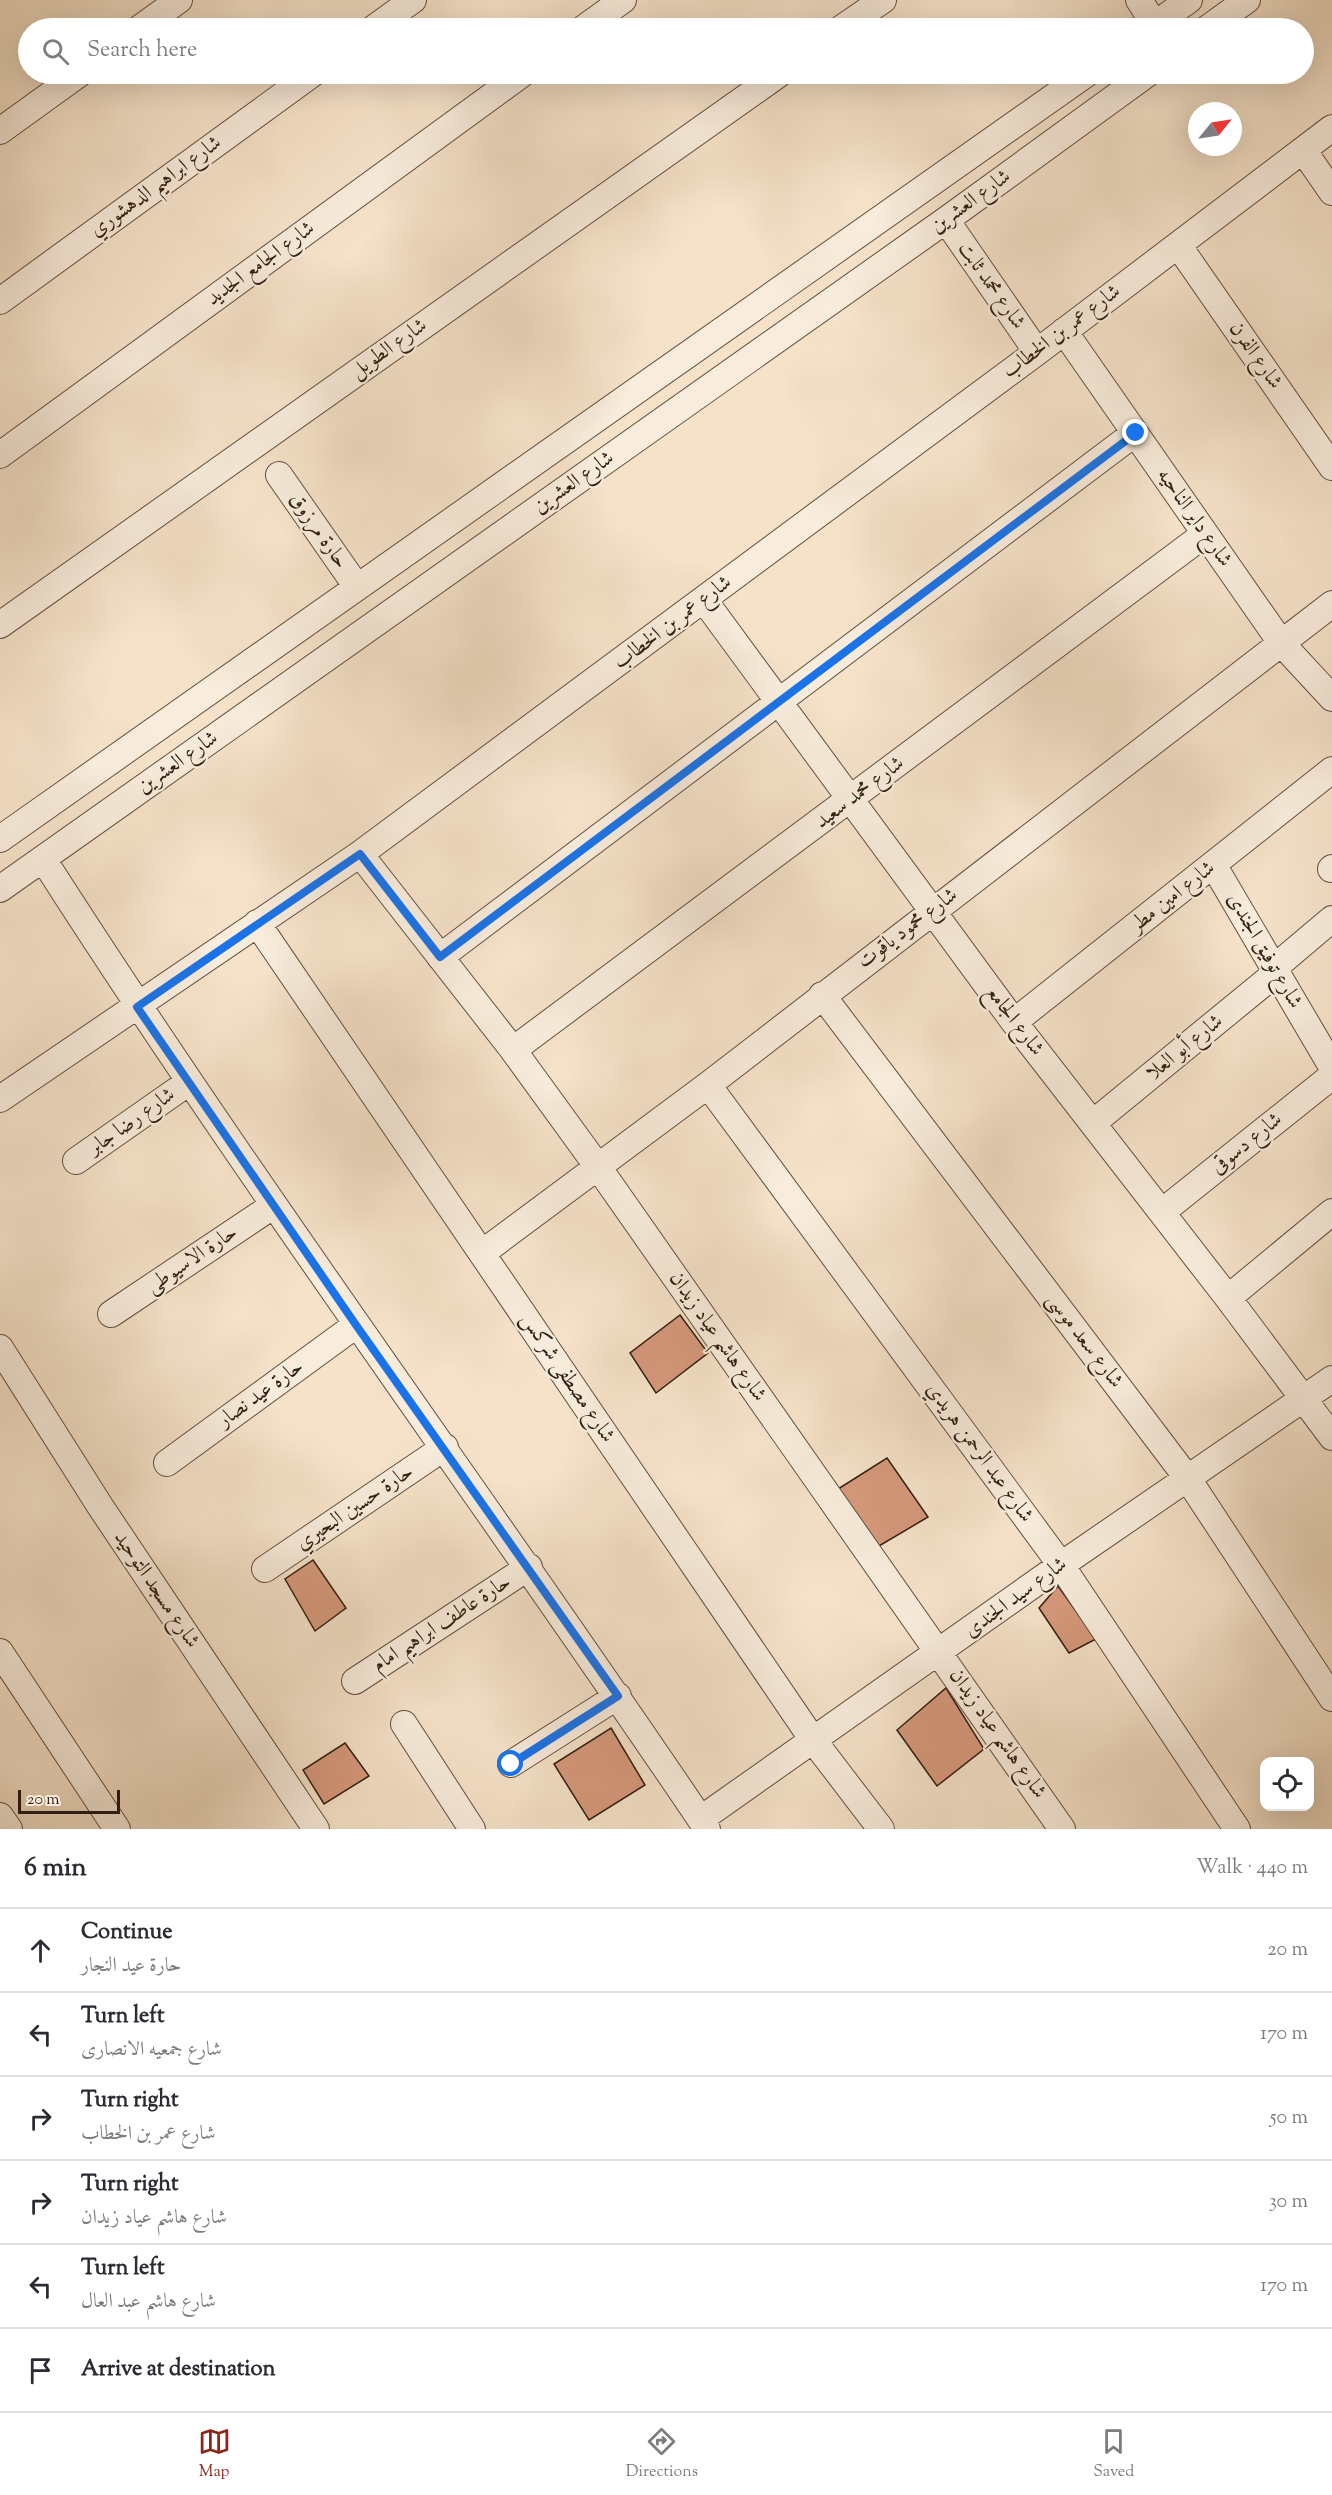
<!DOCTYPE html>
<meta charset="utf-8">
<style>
:root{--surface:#fff;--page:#f2f2f3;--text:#2b2b33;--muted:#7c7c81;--line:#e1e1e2;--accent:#8f2418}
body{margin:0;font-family:"Sorts Mill Goudy",Amiri,serif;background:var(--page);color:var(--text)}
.controls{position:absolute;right:18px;bottom:18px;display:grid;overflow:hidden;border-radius:12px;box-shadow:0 6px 24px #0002}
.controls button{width:54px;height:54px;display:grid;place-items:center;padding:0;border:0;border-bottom:2px solid var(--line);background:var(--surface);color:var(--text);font:30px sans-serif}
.compass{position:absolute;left:1188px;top:102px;width:54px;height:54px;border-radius:50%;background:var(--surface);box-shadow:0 6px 24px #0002;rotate:60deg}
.scale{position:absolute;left:18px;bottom:15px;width:102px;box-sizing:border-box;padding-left:6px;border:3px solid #321f11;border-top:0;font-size:16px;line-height:21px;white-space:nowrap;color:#321f11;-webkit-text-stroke:4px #f8ecdc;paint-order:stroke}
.stop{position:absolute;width:18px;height:18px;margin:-14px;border:4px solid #1a73e8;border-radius:50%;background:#fff}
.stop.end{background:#1a73e8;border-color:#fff;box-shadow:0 2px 6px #0008}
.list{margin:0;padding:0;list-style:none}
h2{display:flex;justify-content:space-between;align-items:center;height:78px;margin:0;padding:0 24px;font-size:26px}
h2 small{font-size:20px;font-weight:400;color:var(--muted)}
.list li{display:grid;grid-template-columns:39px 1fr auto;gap:18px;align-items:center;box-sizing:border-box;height:84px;padding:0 24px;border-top:2px solid var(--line)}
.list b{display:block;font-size:22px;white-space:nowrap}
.list p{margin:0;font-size:20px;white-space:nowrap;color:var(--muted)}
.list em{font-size:20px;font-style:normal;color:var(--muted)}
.icon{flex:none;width:33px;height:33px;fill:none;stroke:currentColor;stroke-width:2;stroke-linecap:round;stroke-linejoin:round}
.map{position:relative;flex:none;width:1332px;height:1829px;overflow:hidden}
.search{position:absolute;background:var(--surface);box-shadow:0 6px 24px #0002;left:18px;right:18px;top:18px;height:66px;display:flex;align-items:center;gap:15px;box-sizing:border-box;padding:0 21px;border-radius:33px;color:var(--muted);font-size:22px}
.sheet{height:582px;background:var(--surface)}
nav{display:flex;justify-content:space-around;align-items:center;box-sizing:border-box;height:84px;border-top:2px solid var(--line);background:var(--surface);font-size:16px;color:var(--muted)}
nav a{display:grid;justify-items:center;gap:3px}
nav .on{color:var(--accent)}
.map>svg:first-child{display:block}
</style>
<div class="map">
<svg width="1332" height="1829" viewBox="0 0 1332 1829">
<rect width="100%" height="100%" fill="#f5e2c9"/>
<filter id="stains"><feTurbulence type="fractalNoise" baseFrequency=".00333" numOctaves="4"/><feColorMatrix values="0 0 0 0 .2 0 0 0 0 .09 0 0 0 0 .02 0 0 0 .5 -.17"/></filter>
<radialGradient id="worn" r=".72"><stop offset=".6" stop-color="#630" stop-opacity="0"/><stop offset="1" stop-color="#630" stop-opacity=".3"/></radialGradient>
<!-- building -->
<path fill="#d6997c" stroke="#321f11" stroke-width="1.5" d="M 680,1315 L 708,1353 L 656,1393 L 630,1353 Z
M 887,1458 L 928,1517 L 879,1546 L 838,1489 Z
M 313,1560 L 346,1608 L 315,1631 L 285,1579 Z
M 1058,1586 L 1096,1639 L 1069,1653 L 1039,1608 Z
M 946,1688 L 984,1749 L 937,1786 L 897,1730 Z
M 611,1728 L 645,1785 L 589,1820 L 554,1764 Z
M 345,1743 L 369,1776 L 324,1804 L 303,1770 Z"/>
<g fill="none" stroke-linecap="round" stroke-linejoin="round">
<defs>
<path id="minor" d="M 1139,0 L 1155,25
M 140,28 L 179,0
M 374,28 L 413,0
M 584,28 L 623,0
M 842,28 L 883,0
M 1150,28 L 1189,0
M 1208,28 L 1247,0
M 0,131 L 79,74
M 1303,150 L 1332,192
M 946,220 L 1037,352
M 1178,245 L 1332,467
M 0,301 L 312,74
M 1064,331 L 1282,644 L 1332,698
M 0,455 L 522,74
M 279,475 L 357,587
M 704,600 L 1014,1022 L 1228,1298 L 1332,1437
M 0,625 L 779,74
M 0,839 L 1086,74
M 360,854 L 513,1050 L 598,1167 L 1062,1829
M 43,859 C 254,1189 488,1504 707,1829
M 1214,866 L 1332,1067
M 1331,869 L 1332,868
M 0,889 L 946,220 L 1147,74
M 257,923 L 813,1740 L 881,1829
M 440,957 L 1135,433
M 1274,968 L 1332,919
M 822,995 L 1188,1479 L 1332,1698
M 1014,1022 L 1332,770
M 513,1050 L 1205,534
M 708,1085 L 1061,1565 L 1237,1829
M 0,1099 L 360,854 L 1037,352 L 1332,128
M 1093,1123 L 1276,973
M 76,1161 L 189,1082
M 1162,1212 L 1332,1076
M 482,1253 L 708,1085 L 1332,604
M 1228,1298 L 1332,1212
M 111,1314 L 274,1205
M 0,1348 L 100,1506 L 316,1829
M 167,1463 L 356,1325
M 265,1569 L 445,1447
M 0,1652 L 117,1829
M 355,1681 L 529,1567
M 404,1724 L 472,1829
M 511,1764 L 618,1696
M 0,1816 L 9,1829
M 701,1819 L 1061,1565 L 1332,1379"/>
</defs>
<!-- minor casing -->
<use href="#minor" stroke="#63503f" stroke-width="28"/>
<!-- minor -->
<use href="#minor" stroke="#f8ecdc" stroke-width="26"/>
</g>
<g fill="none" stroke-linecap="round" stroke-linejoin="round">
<!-- route -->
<path stroke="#1a73e8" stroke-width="8" d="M 511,1764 L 618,1696 L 356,1325 L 137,1007 L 360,854 L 440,957 L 1136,433"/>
</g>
<g text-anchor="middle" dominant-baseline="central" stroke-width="4.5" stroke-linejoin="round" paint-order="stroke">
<!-- street labels -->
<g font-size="21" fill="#321f11" stroke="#f8ecdc">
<text transform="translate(156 187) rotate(-36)">شارع ابراهيم الدهشوري</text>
<text transform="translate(971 202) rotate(-36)">شارع العشرين</text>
<text transform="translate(261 264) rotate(-36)">شارع الجامع الجديد</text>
<text transform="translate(991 286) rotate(55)">شارع محمد ثابت</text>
<text transform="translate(1062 332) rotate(-37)">شارع عمر بن الخطاب</text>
<text transform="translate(389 349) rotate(-35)">شارع الطويل</text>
<text transform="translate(1255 356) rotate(55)">شارع الفرن</text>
<text transform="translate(574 483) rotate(-35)">شارع العشرين</text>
<text transform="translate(1194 518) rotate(55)">شارع داير الناحيه</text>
<text transform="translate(318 531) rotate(55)">حارة مرزوق</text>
<text transform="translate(673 623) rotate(-37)">شارع عمر بن الخطاب</text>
<text transform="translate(178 763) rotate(-35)">شارع العشرين</text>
<text transform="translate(860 793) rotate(-37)">شارع محمد سعيد</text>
<text transform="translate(1173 897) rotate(-38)">شارع امين مطر</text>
<text transform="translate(908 929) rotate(-37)">شارع محمود ياقوت</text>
<text transform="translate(1264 951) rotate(60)">شارع توفيق الجندى</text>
<text transform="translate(1014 1021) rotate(53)">شارع الجامع</text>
<text transform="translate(1185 1048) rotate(-39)">شارع أبو العلا</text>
<text transform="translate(132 1122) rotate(-35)">شارع رضا جابر</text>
<text transform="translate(1247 1144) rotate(-39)">شارع دسوقى</text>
<text transform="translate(192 1260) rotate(-34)">حارة الاسيوطى</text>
<text transform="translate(717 1337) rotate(55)">شارع هاشم عياد زيدان</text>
<text transform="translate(1084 1341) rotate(53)">شارع سعد موسى</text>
<text transform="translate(567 1378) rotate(56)">شارع مصطفى شركس</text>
<text transform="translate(261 1394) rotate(-36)">حارة عيد نصار</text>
<text transform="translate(979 1453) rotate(54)">شارع عبد الرحمن هريدي</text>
<text transform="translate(355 1508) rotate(-34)">حارة حسين البحيري</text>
<text transform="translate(156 1590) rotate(56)">شارع مسجد التوحيد</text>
<text transform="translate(1016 1598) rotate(-36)">شارع سيد الجندى</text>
<text transform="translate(442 1624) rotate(-33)">حارة عاطف ابراهيم امام</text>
<text transform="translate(997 1734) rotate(55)">شارع هاشم عياد زيدان</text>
</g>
</g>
<rect width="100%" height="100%" filter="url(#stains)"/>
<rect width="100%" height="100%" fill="url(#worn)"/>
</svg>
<div class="controls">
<button><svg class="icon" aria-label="locate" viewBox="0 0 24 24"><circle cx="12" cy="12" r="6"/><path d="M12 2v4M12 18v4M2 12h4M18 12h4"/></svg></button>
</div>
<svg class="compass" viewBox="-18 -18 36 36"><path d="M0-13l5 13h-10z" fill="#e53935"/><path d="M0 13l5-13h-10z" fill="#7c7c81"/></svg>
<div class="scale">20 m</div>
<div class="stop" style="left:511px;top:1764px"></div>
<div class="stop end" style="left:1136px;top:433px"></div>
<div class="search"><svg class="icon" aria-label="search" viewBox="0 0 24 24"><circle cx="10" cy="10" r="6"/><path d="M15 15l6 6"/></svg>Search here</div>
</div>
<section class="sheet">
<h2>6 min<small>Walk · 440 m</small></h2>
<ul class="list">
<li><svg class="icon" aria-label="ahead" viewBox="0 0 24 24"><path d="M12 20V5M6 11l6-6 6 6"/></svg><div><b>Continue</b><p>حارة عيد النجار</p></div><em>20 m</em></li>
<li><svg class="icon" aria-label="left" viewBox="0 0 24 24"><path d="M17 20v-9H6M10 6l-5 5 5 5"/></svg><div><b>Turn left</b><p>شارع جمعيه الانصارى</p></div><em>170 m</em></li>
<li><svg class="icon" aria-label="right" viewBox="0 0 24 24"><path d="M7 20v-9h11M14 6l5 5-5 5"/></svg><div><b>Turn right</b><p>شارع عمر بن الخطاب</p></div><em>50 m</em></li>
<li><svg class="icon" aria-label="right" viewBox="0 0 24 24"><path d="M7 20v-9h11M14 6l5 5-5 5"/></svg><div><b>Turn right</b><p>شارع هاشم عياد زيدان</p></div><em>30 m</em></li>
<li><svg class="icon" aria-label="left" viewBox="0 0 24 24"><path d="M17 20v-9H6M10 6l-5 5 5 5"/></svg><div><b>Turn left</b><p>شارع هاشم عبد العال</p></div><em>170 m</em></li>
<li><svg class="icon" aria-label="arrive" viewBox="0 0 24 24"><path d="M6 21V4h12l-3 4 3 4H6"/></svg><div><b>Arrive at destination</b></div></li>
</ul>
</section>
<nav>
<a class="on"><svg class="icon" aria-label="map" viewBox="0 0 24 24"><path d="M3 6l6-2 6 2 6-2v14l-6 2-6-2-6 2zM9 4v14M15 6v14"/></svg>Map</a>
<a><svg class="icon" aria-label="directions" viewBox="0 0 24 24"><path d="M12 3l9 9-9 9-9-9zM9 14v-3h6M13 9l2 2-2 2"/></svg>Directions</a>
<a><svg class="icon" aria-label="saved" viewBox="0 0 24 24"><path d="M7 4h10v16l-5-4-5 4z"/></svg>Saved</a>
</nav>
